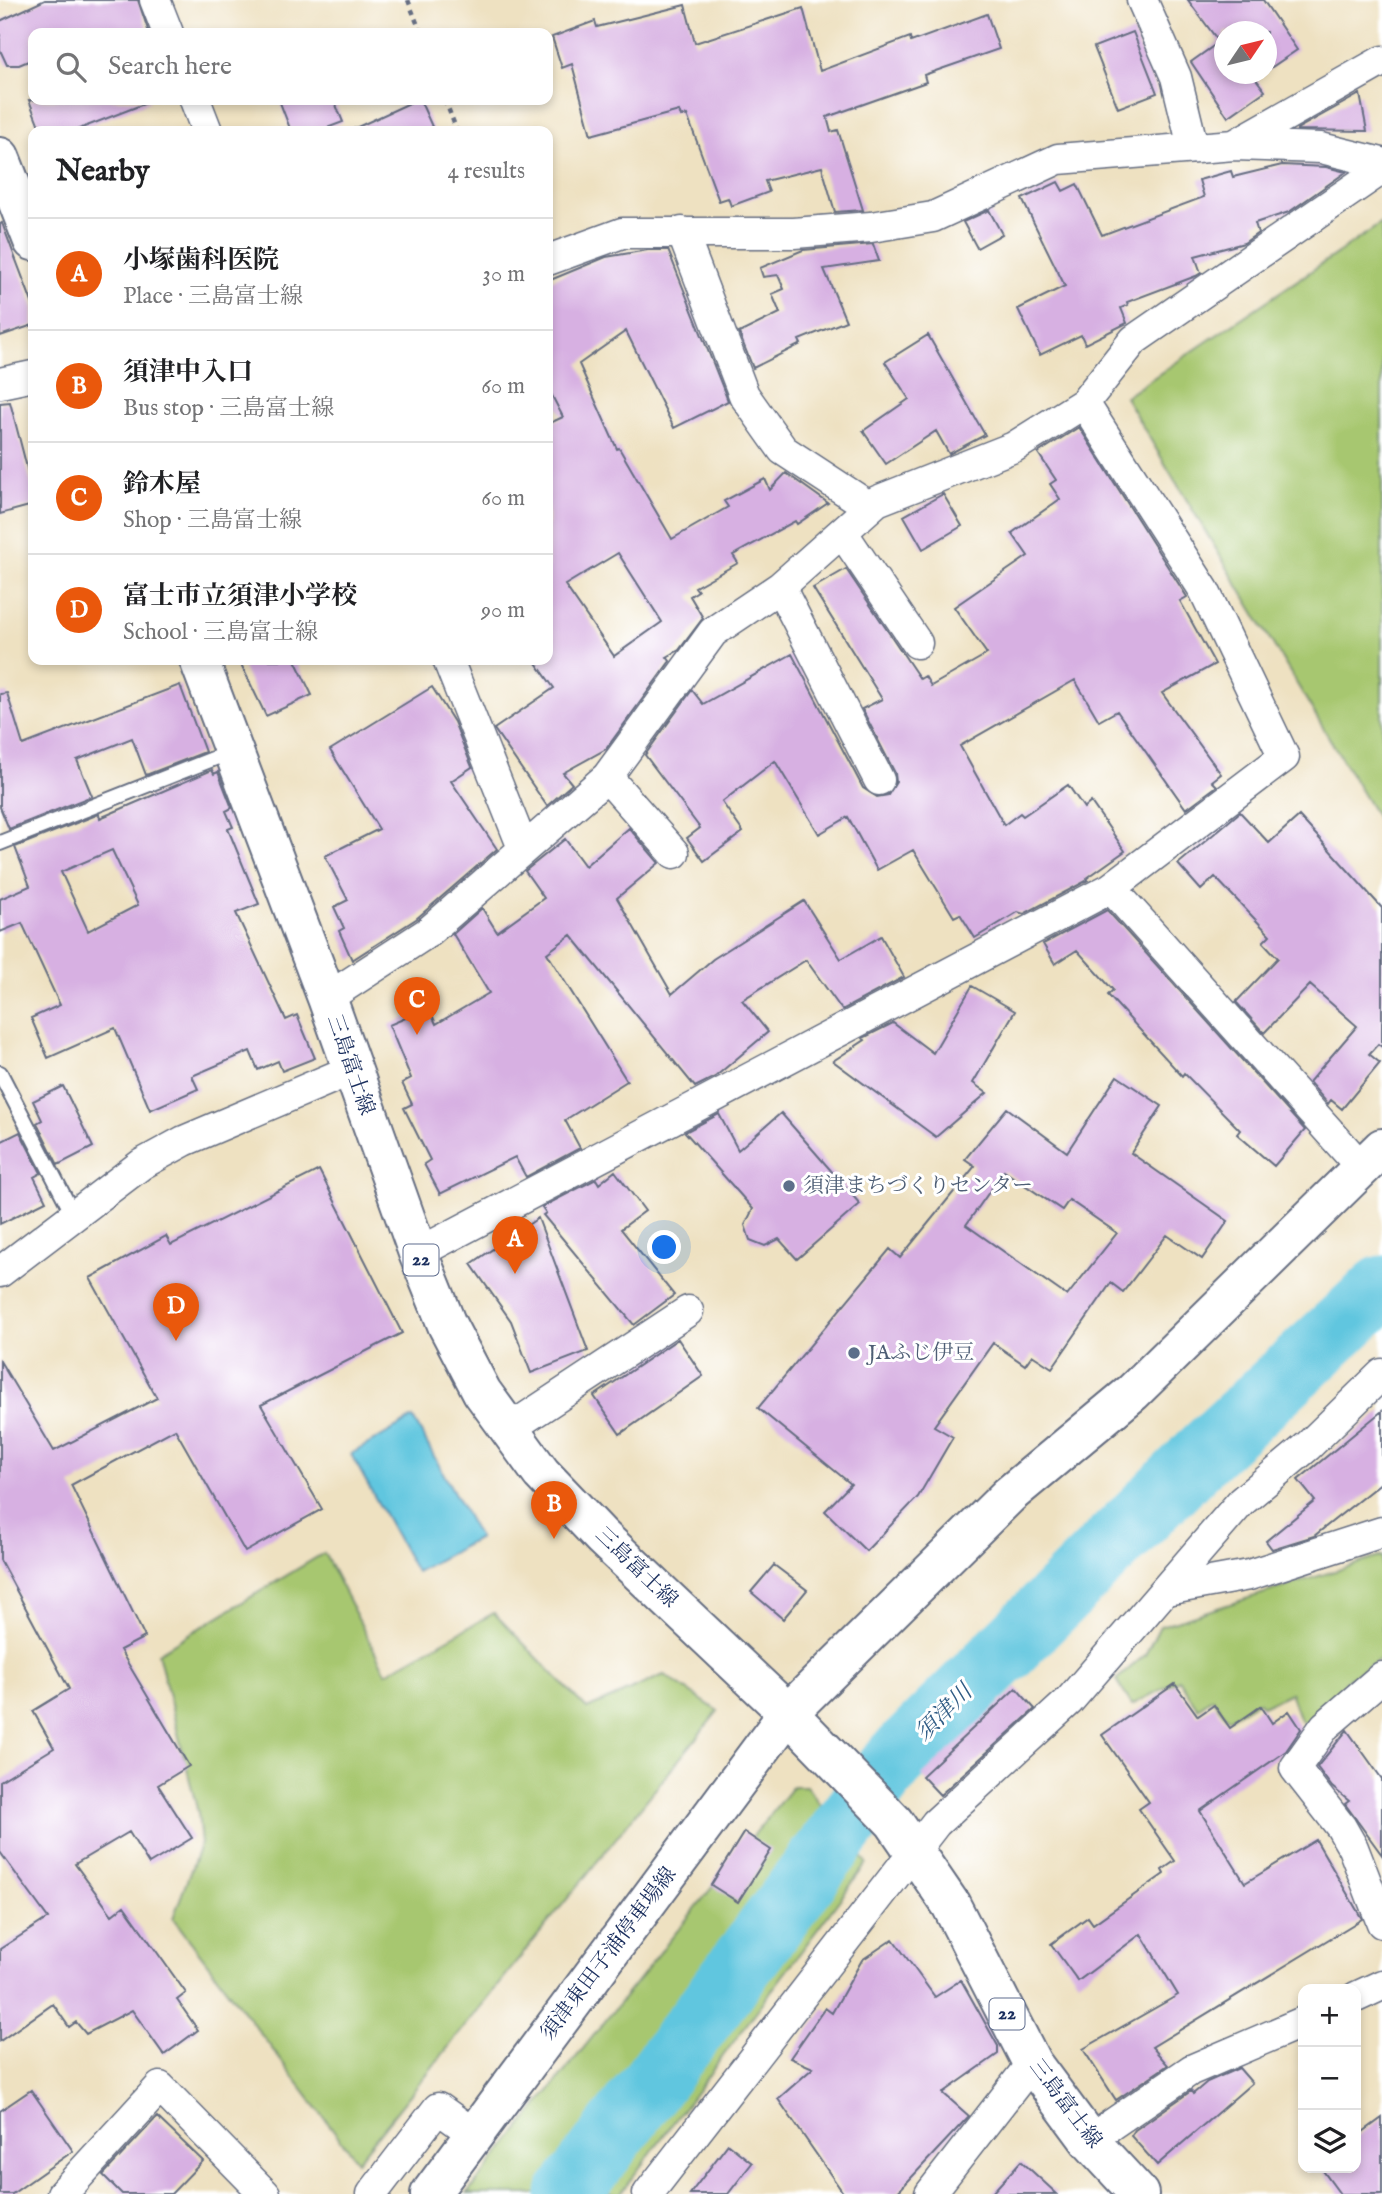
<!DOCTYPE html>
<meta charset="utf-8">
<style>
:root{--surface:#fff;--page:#f2f2f2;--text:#202124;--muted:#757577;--line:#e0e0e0;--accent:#ea580c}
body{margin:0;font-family:"IM FELL English","Noto Serif JP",serif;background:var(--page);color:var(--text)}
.controls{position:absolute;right:21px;bottom:21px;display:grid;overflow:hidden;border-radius:14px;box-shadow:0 4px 10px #0003}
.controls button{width:63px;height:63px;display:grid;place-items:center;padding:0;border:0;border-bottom:2px solid var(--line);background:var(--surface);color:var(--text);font:35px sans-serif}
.compass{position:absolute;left:1214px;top:21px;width:63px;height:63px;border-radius:50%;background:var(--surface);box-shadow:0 4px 10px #0003;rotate:55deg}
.you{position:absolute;left:665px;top:1248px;width:24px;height:24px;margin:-18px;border:5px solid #fff;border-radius:50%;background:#1a73e8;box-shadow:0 0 0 10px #1a73e833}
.badge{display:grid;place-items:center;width:46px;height:46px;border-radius:50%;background:var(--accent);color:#fff;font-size:23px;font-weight:700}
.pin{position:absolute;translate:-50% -58px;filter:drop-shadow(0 2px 4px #0008)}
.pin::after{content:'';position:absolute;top:37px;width:24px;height:21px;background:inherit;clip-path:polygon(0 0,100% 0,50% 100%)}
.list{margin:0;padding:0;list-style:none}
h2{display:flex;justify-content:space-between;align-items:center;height:91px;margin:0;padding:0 28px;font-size:30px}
h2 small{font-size:23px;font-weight:400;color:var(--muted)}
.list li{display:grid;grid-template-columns:46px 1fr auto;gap:21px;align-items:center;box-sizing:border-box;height:112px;padding:0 28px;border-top:2px solid var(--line)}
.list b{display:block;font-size:26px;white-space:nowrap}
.list p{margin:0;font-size:23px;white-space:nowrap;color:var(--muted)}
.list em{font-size:23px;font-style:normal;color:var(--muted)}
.icon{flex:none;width:38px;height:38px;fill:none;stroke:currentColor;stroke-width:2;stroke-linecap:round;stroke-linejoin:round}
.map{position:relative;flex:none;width:1382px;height:2194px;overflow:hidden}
.search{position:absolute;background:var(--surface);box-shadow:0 4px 10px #0003;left:28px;top:28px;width:525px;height:77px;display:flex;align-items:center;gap:18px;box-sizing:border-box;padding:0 24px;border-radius:14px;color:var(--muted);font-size:26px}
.panel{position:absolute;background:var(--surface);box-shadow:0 4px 10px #0003;left:28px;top:126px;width:525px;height:539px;border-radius:14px}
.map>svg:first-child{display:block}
</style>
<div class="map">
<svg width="1382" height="2194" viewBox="0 0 1382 2194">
<rect width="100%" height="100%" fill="#fff"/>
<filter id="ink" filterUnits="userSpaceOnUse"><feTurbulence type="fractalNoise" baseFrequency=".0143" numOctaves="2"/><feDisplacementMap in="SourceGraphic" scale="14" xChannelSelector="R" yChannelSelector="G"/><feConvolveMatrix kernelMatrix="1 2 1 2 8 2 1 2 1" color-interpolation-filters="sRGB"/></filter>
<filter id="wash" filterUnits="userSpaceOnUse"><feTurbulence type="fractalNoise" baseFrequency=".00686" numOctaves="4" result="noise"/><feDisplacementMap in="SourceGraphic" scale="28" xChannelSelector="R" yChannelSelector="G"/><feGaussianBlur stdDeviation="1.57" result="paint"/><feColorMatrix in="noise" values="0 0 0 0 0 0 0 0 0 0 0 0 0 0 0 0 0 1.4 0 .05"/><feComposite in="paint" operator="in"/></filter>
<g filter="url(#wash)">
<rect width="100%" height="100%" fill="#eee1c1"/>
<!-- green -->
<path fill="#a7c76f" stroke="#617b66" stroke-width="2" d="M 1382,223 L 1382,826 L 1125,397 Z
M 324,1553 L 386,1673 L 494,1613 L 587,1709 L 664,1675 L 718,1711 L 357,2161 L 173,1918 L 201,1843 L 198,1813 L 158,1653 Z
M 1382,1556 L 1382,1658 L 1349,1678 L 1309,1726 L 1300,1720 L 1290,1693 L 1263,1706 L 1258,1701 L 1228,1719 L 1212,1698 L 1198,1708 L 1179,1680 L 1132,1705 L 1116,1680 L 1145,1655 L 1160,1626 Z
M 793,1786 L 806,1786 L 867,1863 L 620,2194 L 467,2194 Z"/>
<!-- water -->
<path fill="#61c6df" stroke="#3e7a9e" stroke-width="2" d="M 413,1418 L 479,1538 L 416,1572 L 351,1454 Z"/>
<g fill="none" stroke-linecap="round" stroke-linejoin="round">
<!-- river -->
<path stroke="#61c6df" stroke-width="65" d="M 569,2194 L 893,1763 L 1202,1455 L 1382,1288"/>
</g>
<g id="blocks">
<!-- building -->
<path fill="#d7b0e2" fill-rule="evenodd" d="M 45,0 L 138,0 L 149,33 L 33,33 L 33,59 L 19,65 L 7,65 L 0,50 L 0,21 Z
M 1188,0 L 1263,0 L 1297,50 L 1266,71 L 1266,32 L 1224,32 L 1224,74 L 1263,74 L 1256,79 L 1265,91 L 1228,117 L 1191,62 L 1219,42 Z
M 685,5 L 695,43 L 803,8 L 820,71 L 910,37 L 911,42 L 987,14 L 999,49 L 924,75 L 926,82 L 827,117 L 831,132 L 838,130 L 863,210 L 835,212 L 822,167 L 765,181 L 769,192 L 731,206 L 728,198 L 719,201 L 687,115 L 681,117 L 679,111 L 591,135 L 572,64 L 562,68 L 552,37 L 595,21 L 597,27 Z
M 1133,32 L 1157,93 L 1118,108 L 1094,47 Z
M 1360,94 L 1367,131 L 1297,130 L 1297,129 Z
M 29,100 L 149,100 L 149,102 L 74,131 L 41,131 Z
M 279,100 L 334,100 L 343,122 L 319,131 L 291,131 Z
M 416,100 L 420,100 L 434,131 L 349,131 Z
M 1282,165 L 1326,167 L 1346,172 L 1289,212 L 1255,223 L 1258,233 L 1244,243 L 1195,256 L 1201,273 L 1196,276 L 1127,302 L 1128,305 L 1121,308 L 1127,323 L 1085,344 L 1081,335 L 1040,355 L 1018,309 L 1065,286 L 1022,199 L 1058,182 L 1063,191 L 1077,184 L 1102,235 L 1204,197 L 1199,180 L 1231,171 L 1233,177 Z
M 989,210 L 1002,234 L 977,248 L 963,222 Z
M 2,223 L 33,305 L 33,325 L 0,336 L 0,224 Z
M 873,244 L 879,261 L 824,269 L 846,321 L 799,340 L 801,344 L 753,368 L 739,333 L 780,313 L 772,294 L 784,289 L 778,275 L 763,277 L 760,268 L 803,250 Z
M 648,250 L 668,250 L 728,401 L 674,428 L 626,331 L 579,364 L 617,449 L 619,448 L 672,539 L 728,507 L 724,501 L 765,479 L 770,490 L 786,473 L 828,503 L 797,524 L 795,521 L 733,555 L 738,563 L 695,587 L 698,591 L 690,596 L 703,618 L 679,650 L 667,657 L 670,661 L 606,749 L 563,773 L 572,784 L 547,806 L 494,729 L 554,688 L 534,660 L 548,660 L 548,424 L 563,417 L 548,388 L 548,281 L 606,257 ZM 618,553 L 662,622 L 614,656 L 565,585 Z
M 928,335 L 985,435 L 949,454 L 936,431 L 886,464 L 863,431 L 909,399 L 885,362 Z
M 10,402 L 33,491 L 33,505 L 0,514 L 0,403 Z
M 1079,427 L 1187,597 L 1180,601 L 1215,664 L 1162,693 L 1221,774 L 1212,781 L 1217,786 L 1186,809 L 1117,711 L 1099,721 L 1075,680 L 960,746 L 1004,825 L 1020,813 L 1023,816 L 1068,785 L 1084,808 L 1091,802 L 1125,851 L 1087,878 L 1088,880 L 1024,914 L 1018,912 L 975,938 L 960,914 L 954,917 L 913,850 L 877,870 L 848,817 L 819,834 L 775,761 L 722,802 L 743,832 L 704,861 L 687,838 L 700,828 L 645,755 L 692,690 L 703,704 L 792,654 L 863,788 L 877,797 L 888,795 L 896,782 L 895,773 L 862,709 L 882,699 L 813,588 L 846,569 L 920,679 L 925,676 L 931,686 L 987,654 L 954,607 L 1028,556 L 1012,533 L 1060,499 L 1050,484 L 1056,480 L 1038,453 Z
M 943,494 L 962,526 L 923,549 L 904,516 Z
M 239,660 L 295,660 L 312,695 L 266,716 Z
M 180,685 L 205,752 L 146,775 L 132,738 L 77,760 L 92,796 L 9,829 L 0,807 L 0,694 L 7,693 L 23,745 Z
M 432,687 L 454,722 L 472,767 L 451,781 L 497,849 L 416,919 L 352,960 L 339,931 L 344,928 L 334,907 L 348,900 L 325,856 L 379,829 L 330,750 Z
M 212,770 L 214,774 L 218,772 L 232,808 L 226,811 L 233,827 L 228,829 L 259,904 L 236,913 L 286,1020 L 297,1015 L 315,1058 L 282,1071 L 278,1061 L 258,1070 L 250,1051 L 192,1076 L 198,1089 L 150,1110 L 115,1028 L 48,1058 L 31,1018 L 60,1005 L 22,923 L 0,932 L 0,899 L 30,886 L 15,847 L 99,814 L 100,818 ZM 112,850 L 138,905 L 88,931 L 61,872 Z
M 1240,812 L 1269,843 L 1299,816 L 1382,908 L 1382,1047 L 1378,1044 L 1369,1054 L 1380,1063 L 1342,1109 L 1331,1100 L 1328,1104 L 1309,1082 L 1357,1026 L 1310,985 L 1264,1033 L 1236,1002 L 1278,958 L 1263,942 L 1270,935 L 1215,877 L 1201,890 L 1178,864 Z
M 629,828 L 659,863 L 617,898 L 672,994 L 713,959 L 804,901 L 841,959 L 881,936 L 904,977 L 842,1010 L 806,960 L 742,1000 L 768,1032 L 715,1077 L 695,1087 L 571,935 L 547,953 L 627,1081 L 565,1120 L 580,1148 L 526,1177 L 515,1157 L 440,1194 L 424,1164 L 430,1160 L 404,1108 L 412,1104 L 402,1083 L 411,1078 L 389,1025 L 429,1008 L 436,1024 L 489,993 L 453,934 L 482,908 L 497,932 L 544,898 L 525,871 L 565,839 L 585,866 Z
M 1107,910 L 1305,1130 L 1274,1166 L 1237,1134 L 1240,1130 L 1184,1073 L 1182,1076 L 1108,995 L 1113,990 L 1077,950 L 1055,964 L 1043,944 Z
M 972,986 L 1015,1011 L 973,1083 L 987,1093 L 936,1137 L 833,1061 L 865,1040 L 863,1038 L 893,1023 L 933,1053 Z
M 1117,1076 L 1162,1106 L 1131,1153 L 1228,1221 L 1202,1259 L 1167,1235 L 1123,1292 L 1111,1283 L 1052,1368 L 1032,1355 L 1025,1365 L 993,1343 L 934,1426 L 953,1437 L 918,1497 L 866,1551 L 825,1511 L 851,1484 L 758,1408 L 890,1249 L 900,1258 L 975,1166 L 965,1159 L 1007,1108 L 1067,1152 ZM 1004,1171 L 1062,1210 L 1069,1200 L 1117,1233 L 1067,1296 L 966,1225 Z
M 63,1086 L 93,1147 L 58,1165 L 37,1123 L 42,1120 L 33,1101 Z
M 781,1113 L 860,1204 L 797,1259 L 779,1239 L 765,1246 L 750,1240 L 745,1225 L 753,1209 L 685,1132 L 719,1114 L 738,1150 Z
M 20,1132 L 41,1173 L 34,1177 L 46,1201 L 0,1224 L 0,1142 Z
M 319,1170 L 402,1333 L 261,1405 L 322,1509 L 245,1552 L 175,1429 L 71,1485 L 145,1637 L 120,1650 L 189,1766 L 158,1785 L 192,1838 L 149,1864 L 129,1832 L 75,1864 L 112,1915 L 124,1906 L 186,1993 L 177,2000 L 198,2030 L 164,2055 L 132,2010 L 86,2034 L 76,2022 L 69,2027 L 53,2004 L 0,2041 L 0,1949 L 48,1918 L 0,1852 L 0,1781 L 54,1748 L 33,1711 L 69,1689 L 0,1560 L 0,1361 L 54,1451 L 157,1398 L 90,1278 L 166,1236 L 171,1245 Z
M 615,1171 L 645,1211 L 621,1229 L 674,1295 L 634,1325 L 543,1215 L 546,1213 L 542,1207 L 596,1179 L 599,1184 Z
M 538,1218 L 588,1351 L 531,1373 L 511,1321 L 471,1264 Z
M 678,1339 L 703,1376 L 620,1434 L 594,1396 Z
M 1382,1411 L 1382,1482 L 1314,1536 L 1272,1549 L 1266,1541 L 1315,1501 L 1298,1480 Z
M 774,1565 L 807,1590 L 783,1619 L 751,1592 Z
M 1175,1684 L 1198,1716 L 1214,1705 L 1230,1728 L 1261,1706 L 1272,1723 L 1289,1711 L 1301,1729 L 1286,1751 L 1200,1811 L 1245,1883 L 1316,1840 L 1362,1919 L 1152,2047 L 1168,2065 L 1116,2100 L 1083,2049 L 1178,1995 L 1141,1934 L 1078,1981 L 1051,1944 L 1088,1917 L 1093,1924 L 1164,1874 L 1162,1870 L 1175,1861 L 1139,1809 L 1149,1802 L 1102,1735 Z
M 1016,1688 L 1035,1709 L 940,1795 L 922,1776 Z
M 1347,1730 L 1382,1779 L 1382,1855 L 1345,1804 L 1349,1801 L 1332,1787 L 1317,1767 Z
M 744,1832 L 771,1850 L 738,1902 L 711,1885 Z
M 893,1939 L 935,1997 L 961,1980 L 998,2046 L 998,2054 L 943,2093 L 969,2116 L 896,2194 L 844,2194 L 778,2099 L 813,2068 L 790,2058 L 825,2008 L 832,2013 L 862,1960 Z
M 1239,2068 L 1252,2083 L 1157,2165 L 1131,2136 L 1135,2130 L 1191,2091 L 1193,2094 L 1207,2082 Z
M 31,2090 L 73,2151 L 12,2194 L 0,2194 L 0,2111 Z
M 157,2117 L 203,2161 L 171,2194 L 122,2194 L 103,2175 Z
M 1382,2118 L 1382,2194 L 1340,2194 L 1321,2168 L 1356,2168 L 1356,2137 Z
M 728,2144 L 752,2163 L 728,2194 L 690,2194 Z
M 1021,2161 L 1057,2194 L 991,2194 Z"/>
</g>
</g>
<g filter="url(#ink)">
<use href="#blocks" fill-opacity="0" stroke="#656d81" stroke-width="2"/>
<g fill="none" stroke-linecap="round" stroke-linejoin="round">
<defs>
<path id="lane" d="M 0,843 L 233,751
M 0,1073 L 75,1218"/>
<path id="street" d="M 155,0 L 168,33
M 1142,0 L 1176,77 L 1193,147
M 195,100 L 207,131
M 1234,145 L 1382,61
M 682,232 L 744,395 L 783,450 L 870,507
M 548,260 L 622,233 L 794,233 L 871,227 L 933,217 L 1058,159 L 1234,145 L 1321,148 L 1382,163
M 0,383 L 33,376
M 842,532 L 917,643
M 780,587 L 879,780
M 448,660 L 523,848
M 607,777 L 674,853
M 1111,888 L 1362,1168
M 327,998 L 427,933 L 607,777 L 713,632 L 780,587 L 877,501 L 1014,447 L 1084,403 L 1134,340 L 1382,169
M 418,1253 L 1111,888 L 1284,757 L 1204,590 L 1084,403
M 0,1272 L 142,1164 L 184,1141 L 351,1070
M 509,1429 L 688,1311
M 1166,1590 L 1249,1575 L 1382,1532
M 1382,1677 L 1325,1726 L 1295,1768 L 1341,1827 L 1353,1848 L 1382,1923
M 1356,1997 L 1382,1985
M 1089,2140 L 1191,2070 L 1303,2022
M 62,2194 L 160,2087 L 265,2194
M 372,2194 L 438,2108 L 474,2134
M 648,2194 L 936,1823 L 1069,1701 L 1241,1502 L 1308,1446 L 1382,1374
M 930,2194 L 1032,2063"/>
<path id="secondary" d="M 430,2194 L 788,1713 L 1009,1495 L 1133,1392 L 1382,1148"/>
<path id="primary" d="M 0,157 L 33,241
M 199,660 L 327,998 L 418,1253 L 447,1325 L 482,1392 L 541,1473 L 602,1537 L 788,1713 L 894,1822 L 951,1905 L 1032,2063 L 1089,2140 L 1139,2194"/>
</defs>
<!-- lane casing -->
<use href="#lane" stroke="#656d81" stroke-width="18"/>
<!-- street casing -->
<use href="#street" stroke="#656d81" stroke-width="33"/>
<!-- secondary casing -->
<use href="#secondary" stroke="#656d81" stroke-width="42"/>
<!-- primary casing -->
<use href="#primary" stroke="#656d81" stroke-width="42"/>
<!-- path -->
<path stroke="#656d81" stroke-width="4.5" stroke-dasharray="5 5" stroke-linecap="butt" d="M 408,0 L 421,33
M 445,100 L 457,131"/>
<!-- lane -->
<use href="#lane" stroke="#fff" stroke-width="14"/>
<!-- street -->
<use href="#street" stroke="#fff" stroke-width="30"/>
<!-- secondary -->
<use href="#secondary" stroke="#fff" stroke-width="38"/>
<!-- primary -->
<use href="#primary" stroke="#fff" stroke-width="38"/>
</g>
</g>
<!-- markers -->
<g fill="#5c6f8a" stroke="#fff" stroke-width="2.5">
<circle cx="789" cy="1186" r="7"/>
<circle cx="854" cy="1353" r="7"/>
</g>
<g text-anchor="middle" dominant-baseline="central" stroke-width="6" stroke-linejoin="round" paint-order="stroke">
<!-- shield labels -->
<g fill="#fff" stroke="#5f6d8e" stroke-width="2">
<rect x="403.5" y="1244.5" width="35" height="31" rx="5"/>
<rect x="989.5" y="1998.5" width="35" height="31" rx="5"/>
</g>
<g font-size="19" font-weight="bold" fill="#1b2f5e">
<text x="421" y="1260">22</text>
<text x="1007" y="2014">22</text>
</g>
<!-- street labels -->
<g font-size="21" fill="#1b2f5e" stroke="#fff">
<text transform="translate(350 1065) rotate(71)">三島富士線</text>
<text transform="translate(636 1568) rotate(44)">三島富士線</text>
<text transform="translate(609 1954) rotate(-53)">須津東田子浦停車場線</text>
<text transform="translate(1065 2104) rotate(53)">三島富士線</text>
</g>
<!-- service labels -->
<g font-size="21" fill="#4e5e75" stroke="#fff" text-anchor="start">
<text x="803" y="1186">須津まちづくりセンター</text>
<text x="868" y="1353">JAふじ伊豆</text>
</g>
<!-- water labels -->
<g font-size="23" font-style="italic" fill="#305c85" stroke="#fff">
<text transform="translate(944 1713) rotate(-45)">須津川</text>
</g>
</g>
</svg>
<div class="controls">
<button>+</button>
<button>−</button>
<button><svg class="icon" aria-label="layers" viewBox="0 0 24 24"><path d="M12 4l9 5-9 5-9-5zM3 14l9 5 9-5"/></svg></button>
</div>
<svg class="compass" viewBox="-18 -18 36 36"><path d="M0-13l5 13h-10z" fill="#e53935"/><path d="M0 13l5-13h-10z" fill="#757577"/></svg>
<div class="you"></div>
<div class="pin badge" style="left:515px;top:1274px">A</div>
<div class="pin badge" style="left:554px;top:1539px">B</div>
<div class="pin badge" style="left:417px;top:1035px">C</div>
<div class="pin badge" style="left:176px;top:1341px">D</div>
<div class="search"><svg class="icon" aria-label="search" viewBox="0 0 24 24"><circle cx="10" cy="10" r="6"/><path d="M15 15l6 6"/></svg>Search here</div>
<section class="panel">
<h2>Nearby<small>4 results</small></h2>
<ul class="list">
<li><span class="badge">A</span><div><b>小塚歯科医院</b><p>Place · 三島富士線</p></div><em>30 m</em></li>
<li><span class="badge">B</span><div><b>須津中入口</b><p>Bus stop · 三島富士線</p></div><em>60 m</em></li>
<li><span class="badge">C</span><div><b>鈴木屋</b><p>Shop · 三島富士線</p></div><em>60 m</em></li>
<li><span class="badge">D</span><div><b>富士市立須津小学校</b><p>School · 三島富士線</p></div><em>90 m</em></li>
</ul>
</section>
</div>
